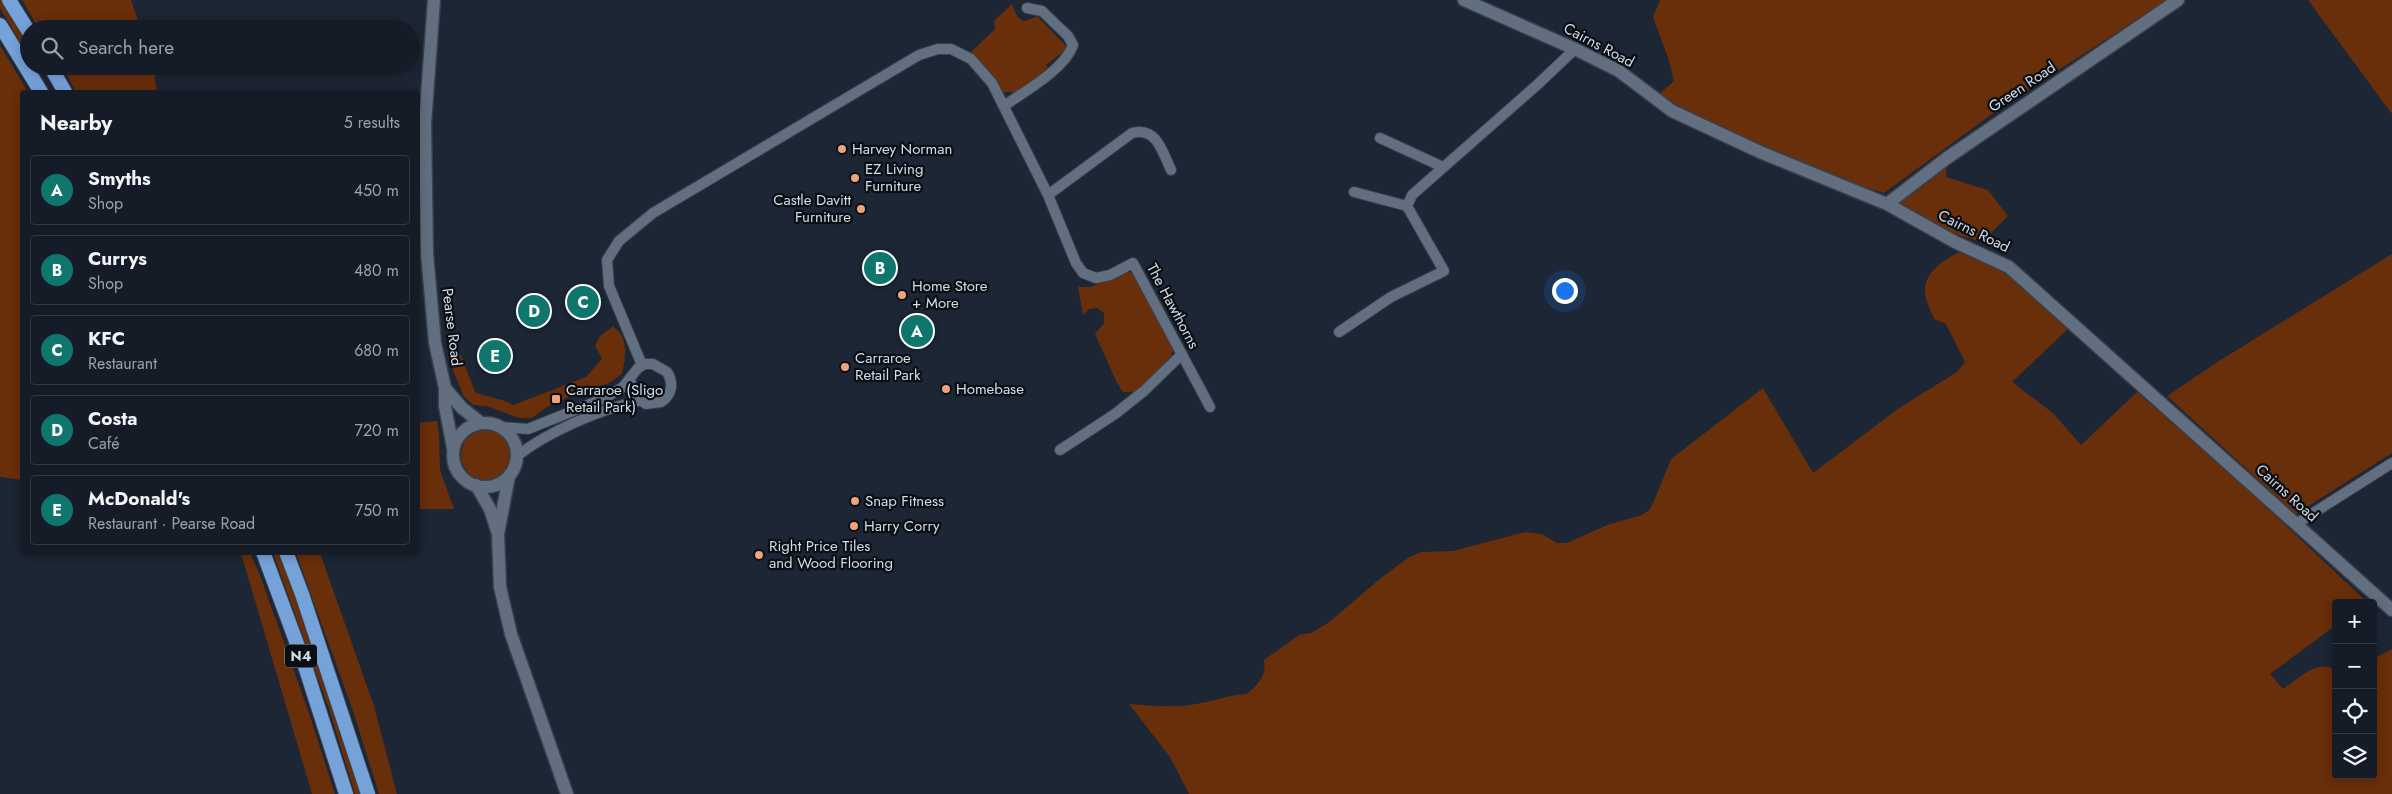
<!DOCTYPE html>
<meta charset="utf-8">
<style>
:root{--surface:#151c27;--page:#1e252f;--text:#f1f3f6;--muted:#9da1a7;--line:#343a44;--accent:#0f766e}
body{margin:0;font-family:Jost,sans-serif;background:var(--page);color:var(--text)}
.controls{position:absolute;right:15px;bottom:15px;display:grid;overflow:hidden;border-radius:5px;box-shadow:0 2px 12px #0003}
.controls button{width:45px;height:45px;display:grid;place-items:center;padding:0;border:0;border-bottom:1px solid var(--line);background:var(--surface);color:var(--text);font:25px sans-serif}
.you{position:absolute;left:1564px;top:290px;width:18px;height:18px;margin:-12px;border:4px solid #fff;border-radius:50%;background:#1a73e8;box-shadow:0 0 0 8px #1a73e833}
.badge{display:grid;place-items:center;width:32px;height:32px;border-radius:50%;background:var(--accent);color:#fff;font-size:16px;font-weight:700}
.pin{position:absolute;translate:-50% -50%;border:2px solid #fff;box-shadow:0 1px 5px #0006}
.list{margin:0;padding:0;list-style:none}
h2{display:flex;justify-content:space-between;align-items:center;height:65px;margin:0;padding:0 20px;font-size:21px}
h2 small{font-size:16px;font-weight:400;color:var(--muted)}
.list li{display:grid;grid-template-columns:32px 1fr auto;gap:15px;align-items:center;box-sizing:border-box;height:70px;margin:0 10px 10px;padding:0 10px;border:1px solid var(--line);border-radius:5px}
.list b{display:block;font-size:19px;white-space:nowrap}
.list p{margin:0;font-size:16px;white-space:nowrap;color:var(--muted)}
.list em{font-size:16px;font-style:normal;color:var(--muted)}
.icon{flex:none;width:28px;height:28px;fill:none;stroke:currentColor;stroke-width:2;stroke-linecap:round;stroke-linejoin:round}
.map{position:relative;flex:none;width:2392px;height:794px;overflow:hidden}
.search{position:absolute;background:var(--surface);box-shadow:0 2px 12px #0003;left:20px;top:20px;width:400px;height:55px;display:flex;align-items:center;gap:12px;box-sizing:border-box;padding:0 18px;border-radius:28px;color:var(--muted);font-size:19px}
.panel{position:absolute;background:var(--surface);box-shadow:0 2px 12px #0003;left:20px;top:90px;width:400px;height:465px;border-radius:5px}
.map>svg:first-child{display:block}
</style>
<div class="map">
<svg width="2392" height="794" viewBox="0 0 2392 794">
<rect width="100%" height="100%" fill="#1c2634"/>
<!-- green -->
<path fill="#692e0a" d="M 0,0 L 3,0 L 29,42 L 29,57 L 0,8 Z
M 22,0 L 131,0 L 141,29 L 39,29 Z
M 1660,0 L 2167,0 L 2003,106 L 1884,193 C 1844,182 1807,165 1769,149 C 1732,134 1689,121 1659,94 L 1674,81 L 1669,61 L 1653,17 Z
M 2308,0 L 2392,0 L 2392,114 Z
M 1012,4 L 1017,16 L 1023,21 L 1028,20 L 1037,16 L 1068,48 L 1046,65 L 1048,68 L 1018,92 L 1003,92 L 986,68 L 971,52 L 995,29 L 994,21 Z
M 0,45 L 28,92 L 22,92 L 22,480 L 0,477 Z
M 62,66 L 153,66 L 157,92 L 76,92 Z
M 1947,166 L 1946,177 L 1988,190 L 2008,216 L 1982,242 L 1958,235 L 1887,204 L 1914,190 Z
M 1959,252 L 2005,272 L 2070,327 L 2012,382 L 2053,413 L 2081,445 L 2137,392 L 2248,490 L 2367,602 L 2336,603 L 2336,625 L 2270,674 L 2283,689 C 2297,680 2319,657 2336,671 L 2336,775 L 2373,775 L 2373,659 L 2392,649 L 2392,794 L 1189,794 L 1170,757 L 1129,704 C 1151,706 1174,708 1196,704 C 1214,701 1229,695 1247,694 C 1258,684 1267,676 1264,660 L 1299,635 L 1311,633 L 1328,623 L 1381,578 L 1409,557 L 1421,552 L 1453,551 L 1525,532 L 1542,534 L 1557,543 L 1567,543 L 1607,525 L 1642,515 L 1649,510 L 1654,501 L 1671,459 L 1763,388 L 1813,473 L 1899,408 L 1957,372 L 1965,362 L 1946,324 L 1934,319 C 1931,311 1925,300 1925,292 C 1924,272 1944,260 1959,252 Z
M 2392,254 L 2392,453 L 2296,514 L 2167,396 L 2219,361 Z
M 1126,271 L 1136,275 L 1174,348 L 1171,356 L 1137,392 L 1123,392 L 1117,383 L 1095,334 L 1104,323 L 1104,313 L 1097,308 L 1089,309 L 1083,315 L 1078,287 L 1091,287 Z
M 613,326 C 629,339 626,355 622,374 L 609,383 L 571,396 L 547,407 L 532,418 L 519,418 L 487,406 L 473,405 L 463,395 L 447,355 L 460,353 L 475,392 C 488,398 502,398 513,405 L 586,377 L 602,359 L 595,346 L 600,336 Z
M 437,421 L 439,432 L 440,470 L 454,509 L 418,509 L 418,423 Z
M461 455a25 25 0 1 1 50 0a25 25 0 1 1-50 0Z
M 241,553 L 250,553 L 260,575 L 310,716 L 335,794 L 312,794 Z
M 273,553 L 279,553 L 292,586 L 363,794 L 355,794 L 329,709 Z
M 296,553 L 320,553 L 374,706 L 397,794 L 379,794 L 353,711 Z"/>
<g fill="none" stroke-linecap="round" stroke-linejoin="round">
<defs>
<path id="minor" d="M 1004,106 C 1025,91 1065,69 1073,45 L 1068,36 L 1042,11 L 1027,8
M 1380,138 L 1443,167
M 1354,192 L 1407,206 L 1412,195 L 1537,85 L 1575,49
M 1048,195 L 1132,133 C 1157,127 1162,151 1171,170
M 1339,332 L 1391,297 L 1444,271 L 1407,206
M 642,365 L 609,286 L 607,260 L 619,241 L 653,213 L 919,55 L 938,49 L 951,49 L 971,59 L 992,83 L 1048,195 L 1076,263 L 1083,273 L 1096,278 L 1110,275 L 1133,263 L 1210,407
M 501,427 L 528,429 L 605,398 L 623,387 L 638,368 L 645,364 L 653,364 L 667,372 C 674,383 672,395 661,402 L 646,404 L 633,395 L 630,379
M 1060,450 L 1115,414 L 1144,391 L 1182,354
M 517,456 C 549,431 599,410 638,401
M 2296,524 L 2392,463"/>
<path id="tertiary" d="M 1464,0 L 1575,49 L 1619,71 L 1672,111 L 1760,152 L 1887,204 L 1955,242 L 2009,267 L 2392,610
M 1887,204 L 1947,158 L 2178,0"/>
<path id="secondary" d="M 434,0 L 425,124 L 427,254 L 435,343 L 445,388 L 445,406 L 453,448
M 445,388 L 462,408 L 481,423
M453 455a32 32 0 1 1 64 0a32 32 0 1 1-64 0Z
M 509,476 L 498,534 L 500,587 L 511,634 L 567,794
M 476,485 L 490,509 L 498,534"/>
<path id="trunk" d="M 9,0 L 29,32
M 0,25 L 41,92
M 50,66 L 65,92
M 263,552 L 303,660 L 346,794
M 286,552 L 302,594 L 368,794"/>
</defs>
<!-- minor casing -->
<use href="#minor" stroke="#38404c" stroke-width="12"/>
<!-- tertiary casing -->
<use href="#tertiary" stroke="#38404c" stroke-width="15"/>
<!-- secondary casing -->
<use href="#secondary" stroke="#38404c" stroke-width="15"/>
<!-- trunk casing -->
<use href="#trunk" stroke="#38404c" stroke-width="16"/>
<!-- minor -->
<use href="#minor" stroke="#626f80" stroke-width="10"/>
<!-- tertiary -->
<use href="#tertiary" stroke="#626f80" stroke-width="12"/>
<!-- secondary -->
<use href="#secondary" stroke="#626f80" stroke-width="12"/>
<!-- trunk -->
<use href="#trunk" stroke="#76a2da" stroke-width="14"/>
</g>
<!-- markers -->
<g fill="#f0a27a" stroke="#0a0f15" stroke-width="2">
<circle cx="842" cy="149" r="5"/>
<circle cx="855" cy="178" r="5"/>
<circle cx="861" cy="209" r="5"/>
<circle cx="902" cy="295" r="5"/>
<circle cx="845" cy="367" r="5"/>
<circle cx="946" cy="389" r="5"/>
<rect x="551" y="394" width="10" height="10" rx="2.5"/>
<circle cx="855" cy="501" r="5"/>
<circle cx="854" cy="526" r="5"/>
<circle cx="759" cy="555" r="5"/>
</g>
<g text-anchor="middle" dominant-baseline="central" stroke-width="4.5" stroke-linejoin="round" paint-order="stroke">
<!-- shield labels -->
<rect fill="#0a0f15" stroke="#989ea7" stroke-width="1" x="285" y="644.5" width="32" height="23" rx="4"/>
<g font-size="14" font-weight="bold" fill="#d5dce5">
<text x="301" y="656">N4</text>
</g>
<!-- street labels -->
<g font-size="15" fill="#d5dce5" stroke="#0a0f15">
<text transform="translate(1599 45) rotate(28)">Cairns Road</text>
<text transform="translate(2022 87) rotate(-34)">Green Road</text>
<text transform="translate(1974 231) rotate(26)">Cairns Road</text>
<text transform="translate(1173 306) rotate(62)">The Hawthorns</text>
<text transform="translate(452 327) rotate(83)">Pearse Road</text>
<text transform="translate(2287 493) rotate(42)">Cairns Road</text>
</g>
<!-- poi labels -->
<g font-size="15" fill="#d5dce5" stroke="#0a0f15" text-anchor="start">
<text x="852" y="149">Harvey Norman</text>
<text x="865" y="169">EZ Living<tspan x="865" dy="17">Furniture</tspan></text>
<text x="851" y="200" text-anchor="end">Castle Davitt<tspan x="851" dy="17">Furniture</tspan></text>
<text x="912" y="286">Home Store<tspan x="912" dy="17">+ More</tspan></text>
<text x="855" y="358">Carraroe<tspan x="855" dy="17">Retail Park</tspan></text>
<text x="956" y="389">Homebase</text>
<text x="566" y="390">Carraroe (Sligo<tspan x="566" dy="17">Retail Park)</tspan></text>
<text x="865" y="501">Snap Fitness</text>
<text x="864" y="526">Harry Corry</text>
<text x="769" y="546">Right Price Tiles<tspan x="769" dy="17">and Wood Flooring</tspan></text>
</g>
</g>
</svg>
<div class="controls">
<button>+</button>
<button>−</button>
<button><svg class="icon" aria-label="locate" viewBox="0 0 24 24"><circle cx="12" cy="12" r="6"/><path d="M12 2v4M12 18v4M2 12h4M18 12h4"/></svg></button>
<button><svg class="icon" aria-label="layers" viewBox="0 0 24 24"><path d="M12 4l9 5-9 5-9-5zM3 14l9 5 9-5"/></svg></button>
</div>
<div class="you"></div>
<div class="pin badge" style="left:917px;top:331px">A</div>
<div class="pin badge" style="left:880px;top:268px">B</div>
<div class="pin badge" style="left:583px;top:302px">C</div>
<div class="pin badge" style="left:534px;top:311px">D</div>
<div class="pin badge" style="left:495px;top:356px">E</div>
<div class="search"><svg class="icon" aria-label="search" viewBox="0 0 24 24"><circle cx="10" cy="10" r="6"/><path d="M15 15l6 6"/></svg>Search here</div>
<section class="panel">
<h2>Nearby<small>5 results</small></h2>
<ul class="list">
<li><span class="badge">A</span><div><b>Smyths</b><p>Shop</p></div><em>450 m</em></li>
<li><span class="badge">B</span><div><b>Currys</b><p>Shop</p></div><em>480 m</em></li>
<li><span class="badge">C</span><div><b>KFC</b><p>Restaurant</p></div><em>680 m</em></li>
<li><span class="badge">D</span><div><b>Costa</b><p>Café</p></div><em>720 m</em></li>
<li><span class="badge">E</span><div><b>McDonald's</b><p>Restaurant · Pearse Road</p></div><em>750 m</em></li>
</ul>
</section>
</div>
